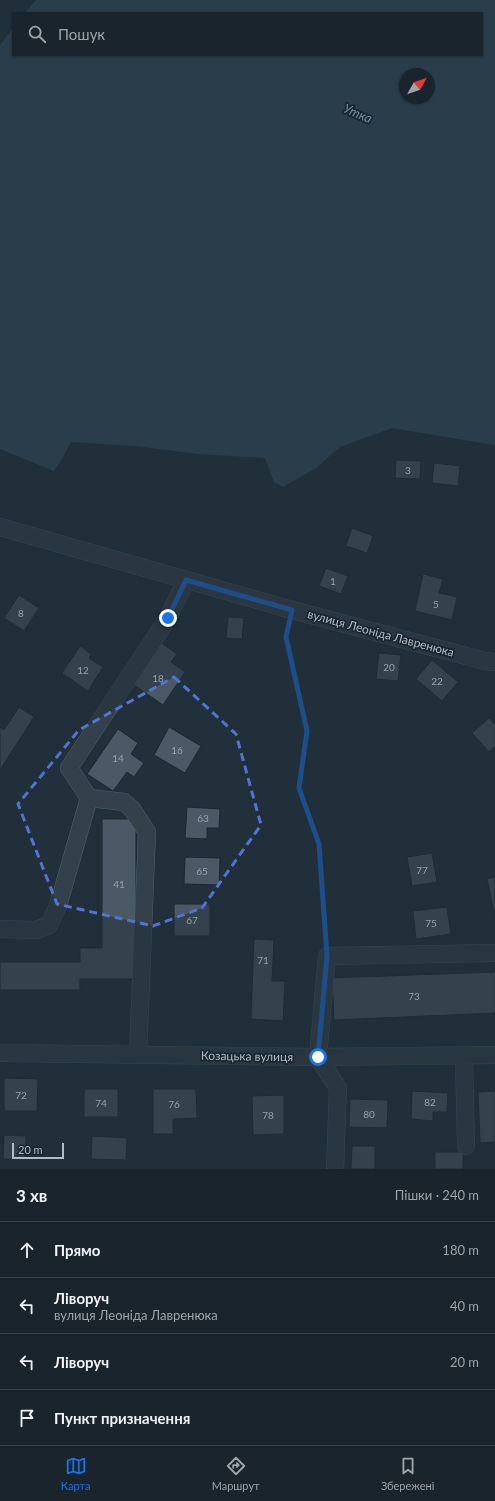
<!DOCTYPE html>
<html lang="uk">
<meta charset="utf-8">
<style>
:root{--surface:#19242c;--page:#222c34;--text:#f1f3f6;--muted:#9fa4a9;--line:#374148;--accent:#1a73e8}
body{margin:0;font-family:Lato,sans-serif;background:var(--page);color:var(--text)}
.compass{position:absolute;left:399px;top:68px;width:36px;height:36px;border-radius:50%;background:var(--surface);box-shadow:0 1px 3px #0004;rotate:50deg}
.scale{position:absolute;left:12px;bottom:10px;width:52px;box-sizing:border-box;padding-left:4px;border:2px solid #b0bcc6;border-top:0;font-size:11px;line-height:14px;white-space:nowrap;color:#b0bcc6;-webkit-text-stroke:3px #1a262f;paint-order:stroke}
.stop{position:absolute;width:12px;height:12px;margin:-9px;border:3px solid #1a73e8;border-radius:50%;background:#fff}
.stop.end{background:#1a73e8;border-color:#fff;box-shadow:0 1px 4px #0008}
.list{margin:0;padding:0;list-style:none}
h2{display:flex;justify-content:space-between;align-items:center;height:52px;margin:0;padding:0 16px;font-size:17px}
h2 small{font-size:13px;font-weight:400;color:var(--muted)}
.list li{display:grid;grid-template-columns:26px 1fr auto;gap:12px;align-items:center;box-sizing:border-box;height:56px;padding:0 16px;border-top:1px solid var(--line)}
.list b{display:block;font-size:15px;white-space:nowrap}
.list p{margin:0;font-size:13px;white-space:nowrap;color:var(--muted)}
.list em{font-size:13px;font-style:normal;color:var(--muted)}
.icon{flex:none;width:22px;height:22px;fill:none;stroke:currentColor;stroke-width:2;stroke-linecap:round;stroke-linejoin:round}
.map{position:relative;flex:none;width:495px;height:1169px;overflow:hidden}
.search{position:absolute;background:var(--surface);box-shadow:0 1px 3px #0004;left:12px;right:12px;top:12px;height:44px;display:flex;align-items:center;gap:10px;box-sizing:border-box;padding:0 14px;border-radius:0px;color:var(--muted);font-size:15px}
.sheet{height:276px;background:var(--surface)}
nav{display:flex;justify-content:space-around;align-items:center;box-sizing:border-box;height:56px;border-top:1px solid var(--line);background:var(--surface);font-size:11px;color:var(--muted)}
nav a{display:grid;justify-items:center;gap:2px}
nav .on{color:var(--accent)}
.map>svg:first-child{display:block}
</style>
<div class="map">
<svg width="495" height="1169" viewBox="0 0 495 1169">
<rect width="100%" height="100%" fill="#21303a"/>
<!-- water -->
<path fill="#344e61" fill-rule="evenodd" d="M 36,0 L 495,0 L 495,445 L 392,428 L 340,447 L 316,468 L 283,487 L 274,482 L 265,458 L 198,454 L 135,446 L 71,442 L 62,459 L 54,471 L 0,449 L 0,45 L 13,28 L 13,55 L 482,55 L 482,13 L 25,13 ZM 405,74 L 429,74 L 429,98 L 405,98 Z"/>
<!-- building -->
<path fill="#4a5965" stroke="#1c2831" d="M 396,460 L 421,461 L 420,479 L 395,478 Z
M 434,463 L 460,466 L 458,486 L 432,483 Z
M 352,528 L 373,536 L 367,553 L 346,546 Z
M 326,568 L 348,576 L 341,594 L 319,586 Z
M 423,574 L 443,579 L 439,593 L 457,597 L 452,620 L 415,611 Z
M 19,595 L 39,608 L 24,631 L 4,618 Z
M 228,617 L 244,618 L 242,639 L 226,638 Z
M 160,642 L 177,654 L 171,662 L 185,672 L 163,705 L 131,683 Z
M 80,646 L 91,654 L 89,658 L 103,667 L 88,691 L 62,673 Z
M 379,653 L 401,655 L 398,681 L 376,679 Z
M 432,660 L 458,682 L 442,701 L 416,679 Z
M 19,707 L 34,717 L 0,770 L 0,727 L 4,730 Z
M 489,718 L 495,725 L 495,746 L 489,752 L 472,733 Z
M 169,727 L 201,746 L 185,773 L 154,755 Z
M 118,729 L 138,743 L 131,754 L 144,763 L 134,777 L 127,772 L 113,791 L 87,774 Z
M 187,807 L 220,809 L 219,828 L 207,828 L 207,839 L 185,838 Z
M 102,819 L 136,819 L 136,979 L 80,979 L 80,990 L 0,990 L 0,962 L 80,962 L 80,948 L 102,948 Z
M 432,853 L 437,882 L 412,886 L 407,857 Z
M 185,857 L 220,858 L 219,885 L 184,884 Z
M 495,877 L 495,917 L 487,879 Z
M 174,904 L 210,904 L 210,936 L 174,936 Z
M 447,907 L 451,934 L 416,939 L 413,911 Z
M 254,939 L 274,940 L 272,981 L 285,981 L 283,1021 L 251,1019 Z
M 495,972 L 495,1013 L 334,1020 L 332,978 Z
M 4,1078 L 38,1079 L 37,1111 L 4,1111 Z
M 84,1089 L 118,1089 L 118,1117 L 84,1117 Z
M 153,1089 L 196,1089 L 197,1118 L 173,1119 L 173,1134 L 153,1134 Z
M 412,1091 L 448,1093 L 447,1112 L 433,1112 L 433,1121 L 411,1119 Z
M 495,1091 L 495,1142 L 480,1143 L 478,1092 Z
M 284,1095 L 284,1134 L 253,1135 L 252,1096 Z
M 350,1099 L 388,1100 L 387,1128 L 349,1127 Z
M 4,1135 L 26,1136 L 25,1160 L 3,1159 Z
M 92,1136 L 127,1138 L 126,1160 L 91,1159 Z
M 352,1146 L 375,1146 L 375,1169 L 351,1169 Z
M 435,1152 L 463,1152 L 463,1169 L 435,1169 Z"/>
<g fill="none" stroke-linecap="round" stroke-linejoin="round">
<defs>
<path id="minor" d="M 0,527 L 292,610 L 485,661 L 495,662
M 0,929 L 36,930 L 49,925 L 58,906 L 89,798
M 0,1053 L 318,1057 L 495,1055
M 138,1055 L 147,832 L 132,809 L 124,802 L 89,798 L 69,768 L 168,618 L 186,580
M 464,1056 L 466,1146
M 335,1169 L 338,1088 L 318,1057 L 327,956 L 495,953"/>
</defs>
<!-- minor casing -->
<use href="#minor" stroke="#535f68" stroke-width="18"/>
<!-- path -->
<path stroke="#435958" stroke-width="2.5" stroke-dasharray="3 3" stroke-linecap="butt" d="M 288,626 L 286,637 L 307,731 L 299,788 L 319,844 L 326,940"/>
<!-- minor -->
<use href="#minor" stroke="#35414a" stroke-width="17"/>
</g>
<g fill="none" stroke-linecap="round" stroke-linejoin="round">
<!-- route -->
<path stroke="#1a73e8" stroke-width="5" d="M 168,618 L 186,580 L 292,610 L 286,637 L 307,731 L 299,788 L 319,844 L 327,956 L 318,1057"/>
</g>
<!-- marked area -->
<path d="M0 0H495V1169H0ZM 174,677 L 236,734 L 261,825 L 202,908 L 153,926 L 57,904 L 18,804 L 79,730 Z" fill="#21303a" fill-opacity=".55" fill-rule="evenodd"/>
<path fill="none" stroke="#5074d2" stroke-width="3" stroke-dasharray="8 5" stroke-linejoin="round" d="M 174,677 L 236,734 L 261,825 L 202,908 L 153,926 L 57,904 L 18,804 L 79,730 Z"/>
<g text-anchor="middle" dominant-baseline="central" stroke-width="3.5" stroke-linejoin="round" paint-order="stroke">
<!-- number labels -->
<g font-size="10" fill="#96a3ae">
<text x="408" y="470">3</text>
<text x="333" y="581">1</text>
<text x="436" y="604">5</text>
<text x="21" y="613">8</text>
<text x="389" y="667">20</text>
<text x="83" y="670">12</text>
<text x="158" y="678">18</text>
<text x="437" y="681">22</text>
<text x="177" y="750">16</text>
<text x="118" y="758">14</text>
<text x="203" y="818">63</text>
<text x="422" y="870">77</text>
<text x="202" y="871">65</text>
<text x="119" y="884">41</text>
<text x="192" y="920">67</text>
<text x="431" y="923">75</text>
<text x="263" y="960">71</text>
<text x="414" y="996">73</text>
<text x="21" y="1095">72</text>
<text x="430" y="1102">82</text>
<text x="101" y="1103">74</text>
<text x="174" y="1104">76</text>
<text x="369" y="1114">80</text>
<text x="268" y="1115">78</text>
</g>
<!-- street labels -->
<g font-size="12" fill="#b0bcc6" stroke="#1a262f">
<text transform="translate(381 633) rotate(15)">вулиця Леоніда Лавренюка</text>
<text transform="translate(247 1056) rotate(1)">Козацька вулиця</text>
</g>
<!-- water labels -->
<g font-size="13" font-style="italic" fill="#7092aa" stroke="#1a262f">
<text transform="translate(358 113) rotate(23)">Утка</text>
</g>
</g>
</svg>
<svg class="compass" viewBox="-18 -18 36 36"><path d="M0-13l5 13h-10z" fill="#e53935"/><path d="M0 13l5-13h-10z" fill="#9fa4a9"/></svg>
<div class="scale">20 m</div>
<div class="stop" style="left:318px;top:1057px"></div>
<div class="stop end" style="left:168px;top:618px"></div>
<div class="search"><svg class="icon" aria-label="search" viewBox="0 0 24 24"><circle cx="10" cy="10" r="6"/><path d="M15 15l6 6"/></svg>Пошук</div>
</div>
<section class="sheet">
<h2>3 хв<small>Пішки · 240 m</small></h2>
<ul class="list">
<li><svg class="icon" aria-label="ahead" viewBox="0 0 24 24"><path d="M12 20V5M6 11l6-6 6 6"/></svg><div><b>Прямо</b></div><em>180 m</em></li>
<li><svg class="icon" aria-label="left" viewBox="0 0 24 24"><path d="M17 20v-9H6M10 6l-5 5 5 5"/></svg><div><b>Ліворуч</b><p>вулиця Леоніда Лавренюка</p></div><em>40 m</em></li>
<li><svg class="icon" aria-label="left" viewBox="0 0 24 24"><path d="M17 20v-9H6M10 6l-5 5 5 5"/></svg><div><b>Ліворуч</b></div><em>20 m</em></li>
<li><svg class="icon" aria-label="arrive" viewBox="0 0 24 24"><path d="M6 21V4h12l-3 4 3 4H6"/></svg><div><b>Пункт призначення</b></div></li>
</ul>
</section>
<nav>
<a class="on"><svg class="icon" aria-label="map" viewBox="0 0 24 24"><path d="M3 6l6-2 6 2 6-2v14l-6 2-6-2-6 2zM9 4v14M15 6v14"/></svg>Карта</a>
<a><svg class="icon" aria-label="directions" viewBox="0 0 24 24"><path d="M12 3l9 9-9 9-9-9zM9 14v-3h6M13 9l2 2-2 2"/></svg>Маршрут</a>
<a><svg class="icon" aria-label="saved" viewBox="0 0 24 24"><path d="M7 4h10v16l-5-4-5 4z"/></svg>Збережені</a>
</nav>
